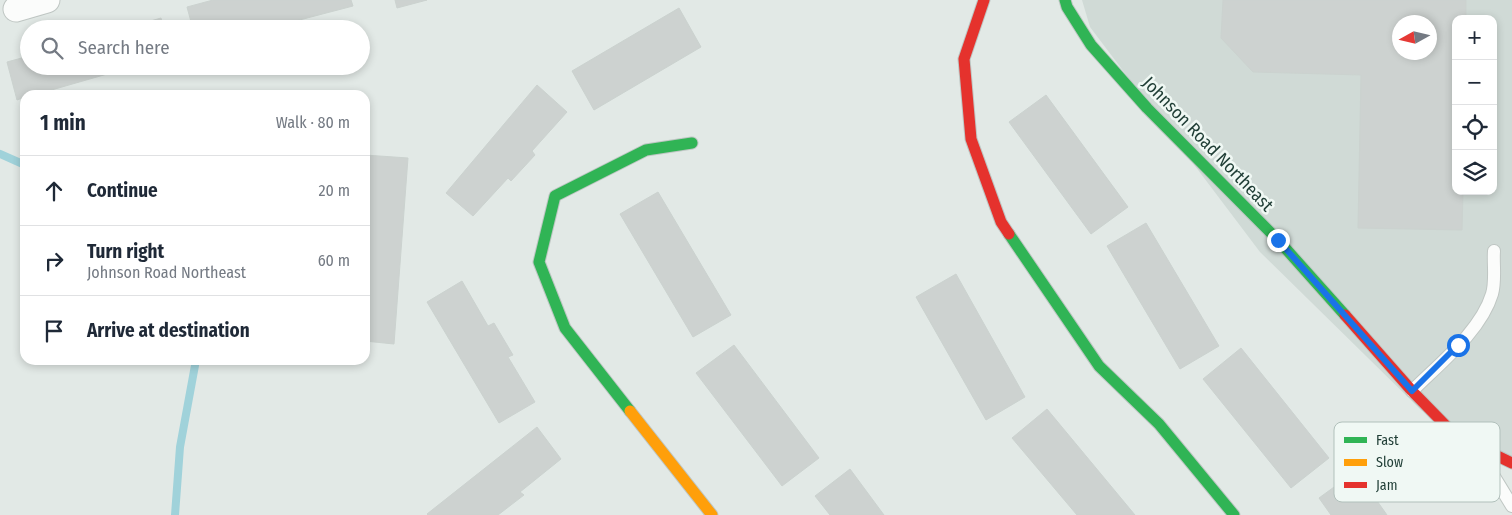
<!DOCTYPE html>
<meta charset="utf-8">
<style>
:root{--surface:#fff;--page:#f2f2f3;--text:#1f2937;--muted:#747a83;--line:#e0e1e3}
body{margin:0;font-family:"Fira Sans Condensed",sans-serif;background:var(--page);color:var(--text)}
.controls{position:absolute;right:15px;top:15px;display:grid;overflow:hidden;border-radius:10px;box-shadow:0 2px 8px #0003}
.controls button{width:45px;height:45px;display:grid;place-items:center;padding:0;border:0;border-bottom:1px solid var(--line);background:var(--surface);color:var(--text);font:25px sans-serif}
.compass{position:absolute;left:1392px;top:15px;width:45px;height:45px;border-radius:50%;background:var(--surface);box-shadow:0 2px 8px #0003;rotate:262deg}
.stop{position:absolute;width:15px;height:15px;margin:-11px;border:4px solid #1a73e8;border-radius:50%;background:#fff}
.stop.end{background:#1a73e8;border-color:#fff;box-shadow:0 1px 5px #0008}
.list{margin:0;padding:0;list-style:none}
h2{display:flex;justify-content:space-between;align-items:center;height:65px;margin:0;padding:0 20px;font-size:21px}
h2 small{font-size:16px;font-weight:400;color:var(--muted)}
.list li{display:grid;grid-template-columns:32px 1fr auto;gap:15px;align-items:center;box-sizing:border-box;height:70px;padding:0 20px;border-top:1px solid var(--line)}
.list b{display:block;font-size:19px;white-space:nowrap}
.list p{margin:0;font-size:16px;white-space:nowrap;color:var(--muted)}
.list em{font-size:16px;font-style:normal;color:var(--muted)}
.icon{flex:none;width:28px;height:28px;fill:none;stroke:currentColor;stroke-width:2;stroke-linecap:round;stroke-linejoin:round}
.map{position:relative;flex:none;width:1512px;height:515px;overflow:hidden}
.search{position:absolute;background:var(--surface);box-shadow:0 2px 8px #0003;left:20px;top:20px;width:350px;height:55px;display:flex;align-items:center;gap:12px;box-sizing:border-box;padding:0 18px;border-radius:28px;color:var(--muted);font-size:19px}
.panel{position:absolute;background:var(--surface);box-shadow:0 2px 8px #0003;left:20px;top:90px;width:350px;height:275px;border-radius:15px}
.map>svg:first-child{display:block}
</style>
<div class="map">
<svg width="1512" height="515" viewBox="0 0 1512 515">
<rect width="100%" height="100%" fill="#e2e9e6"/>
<!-- built -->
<path fill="#d0dad6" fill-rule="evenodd" d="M 1082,0 L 1512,0 L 1512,469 L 1421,410 L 1260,252 L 1090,27 ZM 1456,19 L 1493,19 L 1493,191 L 1456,191 ZM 1400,22 L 1430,22 L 1430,52 L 1400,52 Z"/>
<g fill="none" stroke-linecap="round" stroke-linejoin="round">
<!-- stream -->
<path stroke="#a0d2da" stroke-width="8" d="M 0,154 L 25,165
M 175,515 L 180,447 L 196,360"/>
</g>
<!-- building -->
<path fill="#cdd2d0" stroke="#cbd2cf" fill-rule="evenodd" d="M 213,0 L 351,0 L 353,6 L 265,29 L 193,29 L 187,7 Z
M 395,0 L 427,0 L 397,8 Z
M 1223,0 L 1466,0 L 1466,19 L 1456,19 L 1456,191 L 1463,191 L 1462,230 L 1358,228 L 1361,75 L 1253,72 L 1221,38 ZM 1400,22 L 1430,22 L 1430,52 L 1400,52 Z
M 679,8 L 701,47 L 594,110 L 572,71 Z
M 161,18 L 164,29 L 123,29 Z
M 29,56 L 29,66 L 135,66 L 34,95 L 25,95 L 25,97 L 17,100 L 7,62 Z
M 537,85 L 567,112 L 532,151 L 535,155 L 511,181 L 508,178 L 473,216 L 446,193 Z
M 1046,95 L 1128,207 L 1091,234 L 1009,122 Z
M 365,155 L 408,158 L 394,344 L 365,341 Z
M 658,192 L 731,315 L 693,337 L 620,214 Z
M 1146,223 L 1219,346 L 1180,369 L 1107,246 Z
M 956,274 L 1025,397 L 986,420 L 916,297 Z
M 462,281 L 488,326 L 494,323 L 513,355 L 508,357 L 535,402 L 499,423 L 427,302 Z
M 734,345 L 819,458 L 782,486 L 696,373 Z
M 1241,348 L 1329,458 L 1291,488 L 1203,379 Z
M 1047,409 L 1135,515 L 1077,515 L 1012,438 Z
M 537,427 L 561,459 L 520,492 L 524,495 L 498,515 L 428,515 L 427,514 Z
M 850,469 L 884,515 L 830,515 L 815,496 Z
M 1356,471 L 1387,515 L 1331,515 L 1319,498 Z"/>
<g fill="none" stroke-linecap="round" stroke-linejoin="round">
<defs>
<path id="lane" d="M 1412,391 C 1439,364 1481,331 1492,294 C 1496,281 1493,264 1494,251
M 1479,452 L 1512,506"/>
<path id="street" d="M 16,9 L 47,0"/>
<path id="fast" d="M 1065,0 L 1067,7 L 1091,45 L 1147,108 L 1278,240 L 1345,315
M 1009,234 L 1099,366 L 1159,424 L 1234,515
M 630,411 L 565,328 L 539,262 L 555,196 L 646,150 L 692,143"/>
<path id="slow" d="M 630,411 L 712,515"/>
<path id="jam" d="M 984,0 L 964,59 L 971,139 L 1001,222 L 1009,234
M 1345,315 L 1412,391 L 1456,436 L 1512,463"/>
</defs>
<!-- lane casing -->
<use href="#lane" stroke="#bfc6c3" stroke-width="14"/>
<!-- street casing -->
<use href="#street" stroke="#bfc6c3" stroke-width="27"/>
<!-- fast casing -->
<use href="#fast" stroke="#bec6c3" stroke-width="13"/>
<!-- slow casing -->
<use href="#slow" stroke="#bec6c3" stroke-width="13"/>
<!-- jam casing -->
<use href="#jam" stroke="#bec6c3" stroke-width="13"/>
<!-- lane -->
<use href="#lane" stroke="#fbfcfb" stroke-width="12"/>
<!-- street -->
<use href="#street" stroke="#fbfcfb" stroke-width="25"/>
<!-- fast -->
<use href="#fast" stroke="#30b455" stroke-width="11"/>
<!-- slow -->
<use href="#slow" stroke="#ff9f0a" stroke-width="11"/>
<!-- jam -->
<use href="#jam" stroke="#e5322d" stroke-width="11"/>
</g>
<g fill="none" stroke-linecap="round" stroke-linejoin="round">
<!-- route -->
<path stroke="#1a73e8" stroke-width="6" d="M 1278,240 L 1412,391 L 1458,345"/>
</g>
<g text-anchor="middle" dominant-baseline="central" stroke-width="5" stroke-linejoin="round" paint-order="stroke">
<!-- street labels -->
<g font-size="18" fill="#1f3d35" stroke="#f0f8f4">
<text transform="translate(1208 144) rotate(46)">Johnson Road Northeast</text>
</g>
</g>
<!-- legend -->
<rect x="1334" y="422" width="166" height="80" rx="8" fill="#f0f8f4" stroke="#b1c0bb" stroke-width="1"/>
<rect x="1344" y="437" width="23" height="6" fill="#30b455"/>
<rect x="1344" y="459" width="23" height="7" fill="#ff9f0a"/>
<rect x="1344" y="482" width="23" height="6" fill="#e5322d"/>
<g font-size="14" fill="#1f3d35">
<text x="1376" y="445">Fast</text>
<text x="1376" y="467">Slow</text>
<text x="1376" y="490">Jam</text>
</g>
</svg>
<div class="controls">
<button>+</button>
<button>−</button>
<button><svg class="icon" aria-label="locate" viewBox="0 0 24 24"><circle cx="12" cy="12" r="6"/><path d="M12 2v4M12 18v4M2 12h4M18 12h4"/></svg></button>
<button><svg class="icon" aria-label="layers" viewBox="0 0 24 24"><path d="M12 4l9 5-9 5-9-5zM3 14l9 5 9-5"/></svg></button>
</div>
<svg class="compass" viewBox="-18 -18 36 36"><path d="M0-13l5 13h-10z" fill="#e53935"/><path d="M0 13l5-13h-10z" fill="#747a83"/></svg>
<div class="stop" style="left:1458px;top:345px"></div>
<div class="stop end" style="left:1278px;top:240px"></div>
<div class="search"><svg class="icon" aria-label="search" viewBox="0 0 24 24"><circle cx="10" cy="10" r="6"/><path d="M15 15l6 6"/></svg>Search here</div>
<section class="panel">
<h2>1 min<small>Walk · 80 m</small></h2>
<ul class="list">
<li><svg class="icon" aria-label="ahead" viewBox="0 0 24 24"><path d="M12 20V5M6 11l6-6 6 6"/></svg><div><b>Continue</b></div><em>20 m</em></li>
<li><svg class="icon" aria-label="right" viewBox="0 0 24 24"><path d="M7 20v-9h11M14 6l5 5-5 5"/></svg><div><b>Turn right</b><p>Johnson Road Northeast</p></div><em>60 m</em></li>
<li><svg class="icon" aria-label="arrive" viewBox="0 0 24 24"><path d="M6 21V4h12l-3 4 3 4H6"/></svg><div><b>Arrive at destination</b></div></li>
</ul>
</section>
</div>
